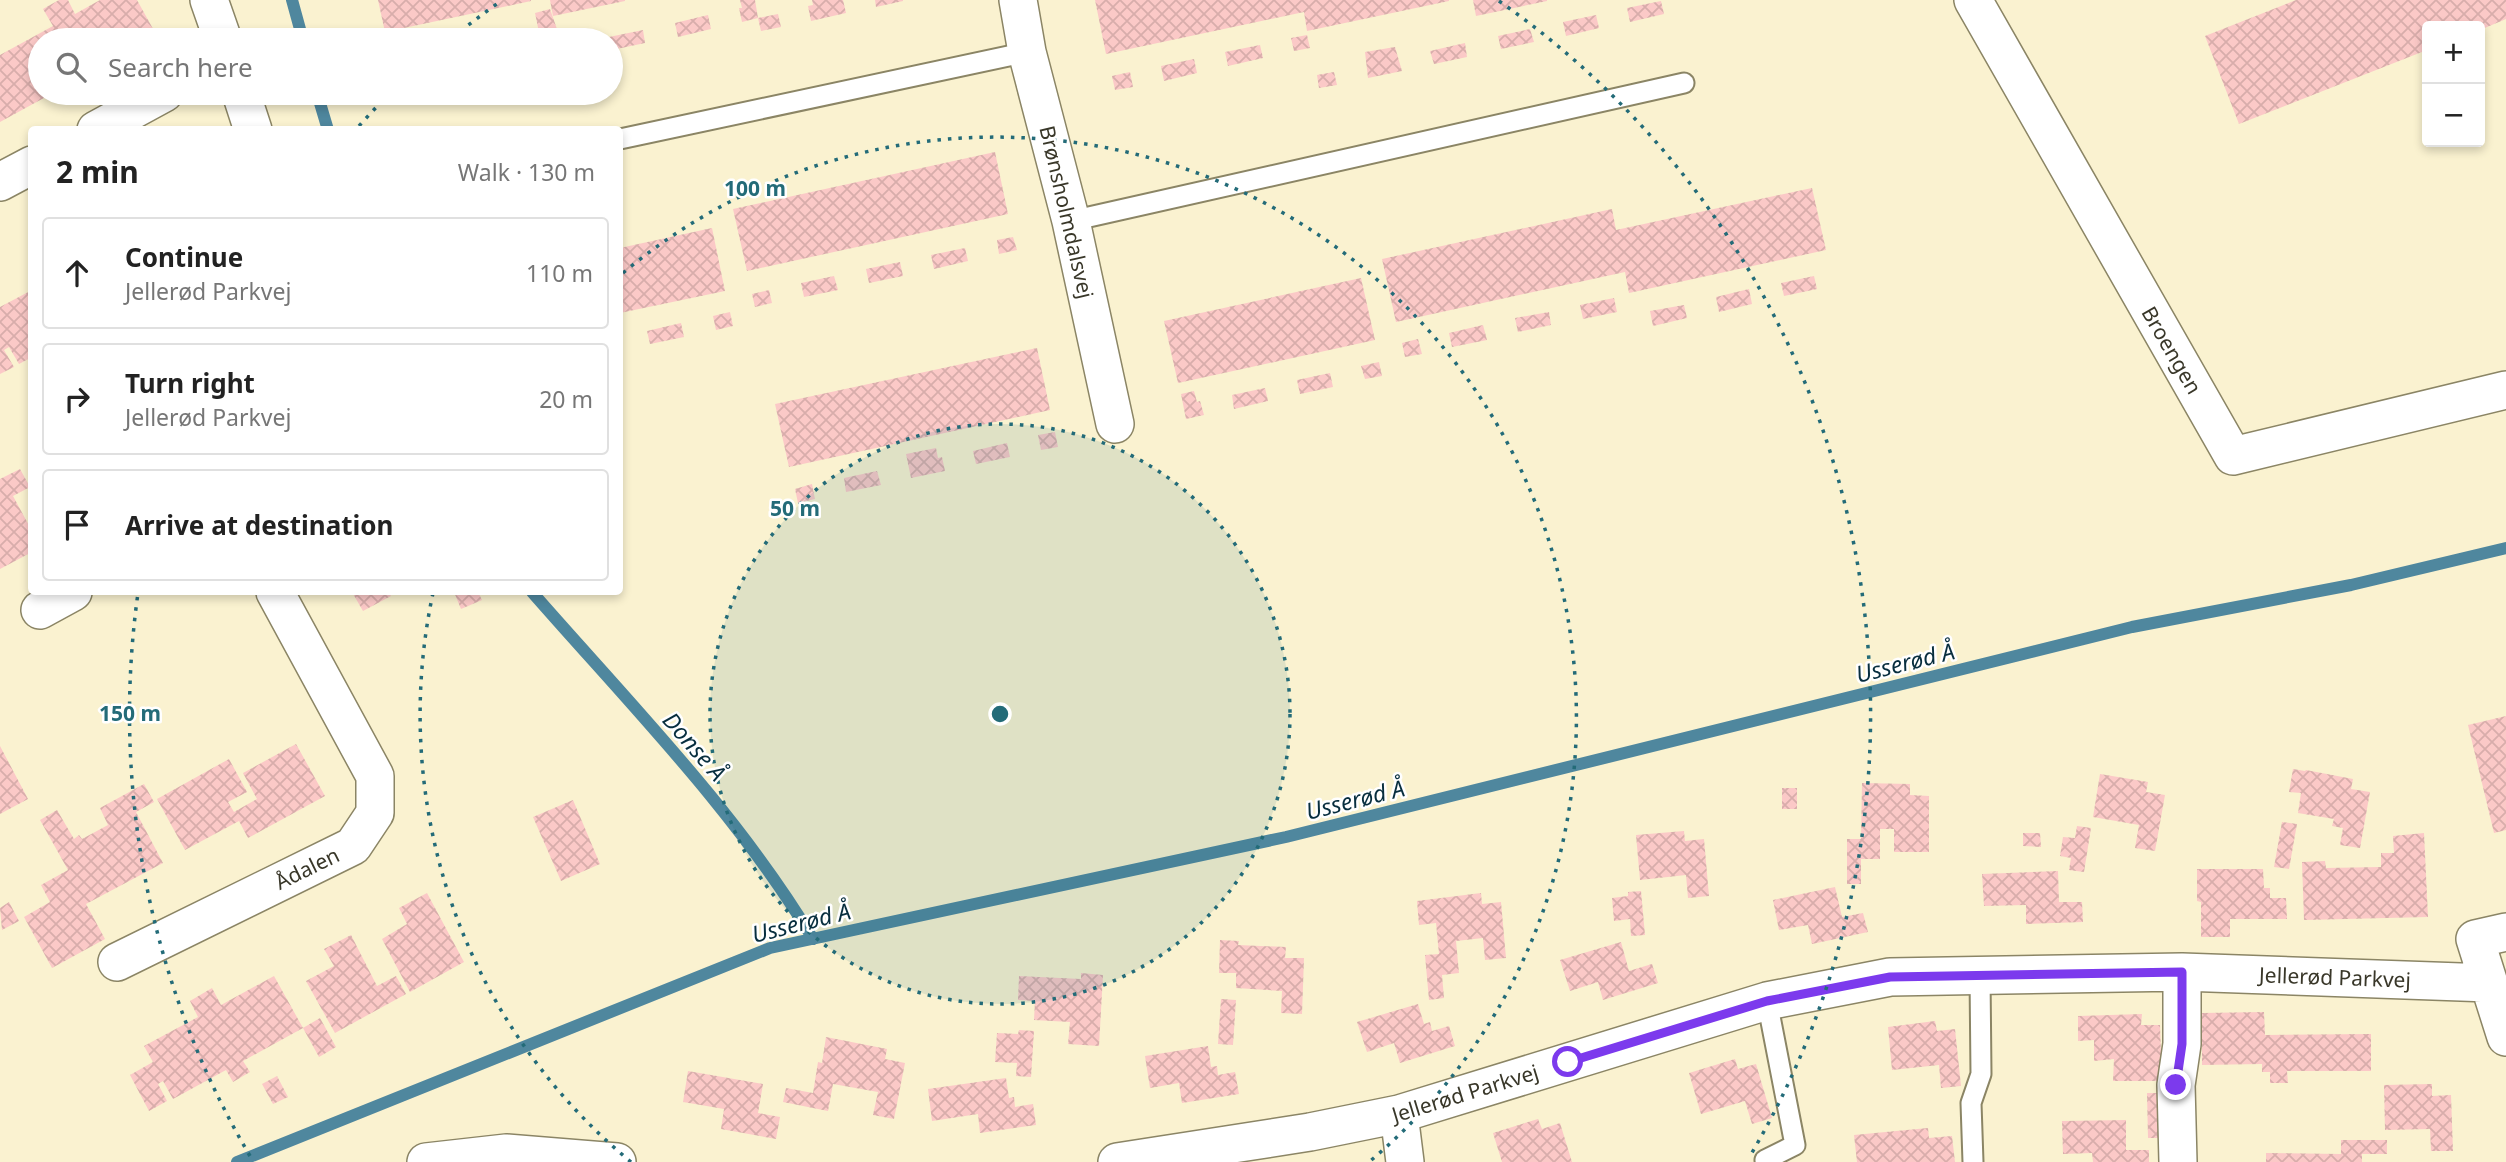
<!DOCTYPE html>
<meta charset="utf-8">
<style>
:root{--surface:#fff;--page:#f2f2f2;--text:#222;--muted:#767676;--line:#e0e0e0}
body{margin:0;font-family:"Noto Sans",sans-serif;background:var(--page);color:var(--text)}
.controls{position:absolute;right:21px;top:21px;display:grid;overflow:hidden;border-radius:7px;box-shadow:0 4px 10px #0003}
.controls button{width:63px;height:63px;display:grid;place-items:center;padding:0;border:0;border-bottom:2px solid var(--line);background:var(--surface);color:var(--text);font:35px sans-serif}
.stop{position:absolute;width:21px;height:21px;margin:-16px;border:5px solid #7c3aed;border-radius:50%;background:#fff}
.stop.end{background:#7c3aed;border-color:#fff;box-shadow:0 2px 7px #0008}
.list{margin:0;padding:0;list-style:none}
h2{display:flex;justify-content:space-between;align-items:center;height:91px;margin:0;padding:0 28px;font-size:30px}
h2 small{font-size:23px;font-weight:400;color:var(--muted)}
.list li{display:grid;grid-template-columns:46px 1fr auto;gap:21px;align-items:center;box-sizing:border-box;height:112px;margin:0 14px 14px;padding:0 14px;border:2px solid var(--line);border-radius:7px}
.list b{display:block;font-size:26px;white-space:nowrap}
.list p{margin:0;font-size:23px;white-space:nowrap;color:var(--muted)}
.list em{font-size:23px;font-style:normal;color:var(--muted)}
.icon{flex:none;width:38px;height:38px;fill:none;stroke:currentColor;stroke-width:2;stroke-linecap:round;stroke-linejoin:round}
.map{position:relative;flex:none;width:2506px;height:1162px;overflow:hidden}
.search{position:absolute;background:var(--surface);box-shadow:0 4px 10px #0003;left:28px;top:28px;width:595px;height:77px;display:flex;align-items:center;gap:18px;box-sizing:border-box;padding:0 24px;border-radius:38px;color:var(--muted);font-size:26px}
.panel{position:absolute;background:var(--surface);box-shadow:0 4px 10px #0003;left:28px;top:126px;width:595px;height:469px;border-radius:7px}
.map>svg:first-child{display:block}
</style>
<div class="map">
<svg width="2506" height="1162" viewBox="0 0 2506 1162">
<defs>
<pattern id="building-cross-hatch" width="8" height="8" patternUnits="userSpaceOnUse" patternTransform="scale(1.75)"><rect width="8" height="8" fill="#fbc9c7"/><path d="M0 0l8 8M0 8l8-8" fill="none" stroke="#d8adab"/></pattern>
</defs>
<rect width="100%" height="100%" fill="#faf2d0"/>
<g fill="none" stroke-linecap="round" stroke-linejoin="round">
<!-- stream -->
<path stroke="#4f879e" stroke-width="12" d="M 292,0 L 303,40
M 317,93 L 328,130
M 532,592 C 629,703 736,811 813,939
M 237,1162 L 770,948 L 1286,837 L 2132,627 L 2351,585 L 2506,548"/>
</g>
<!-- building -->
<path fill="url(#building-cross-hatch)" d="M 59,0 L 68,0 L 75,14 L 100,0 L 137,0 L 157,36 L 149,40 L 40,40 L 40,93 L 53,93 L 0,122 L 0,55 L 53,26 L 43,9 Z
M 378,0 L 531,0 L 531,1 L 385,32 Z
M 550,0 L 625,0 L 625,1 L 553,16 Z
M 740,0 L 755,0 L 758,18 L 742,22 L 739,8 L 742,8 Z
M 812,0 L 843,0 L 846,13 L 811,21 L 808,6 L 813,5 Z
M 875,0 L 903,0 L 903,1 L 876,7 Z
M 1095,0 L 1449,0 L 1449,1 L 1307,31 L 1304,12 L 1106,54 Z
M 1473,0 L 1547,0 L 1547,1 L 1476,16 Z
M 2296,0 L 2506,0 L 2506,19 L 2480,30 L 2480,26 L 2427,26 L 2427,50 L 2239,124 L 2205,36 Z
M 1661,1 L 1664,14 L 1630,22 L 1627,8 Z
M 550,9 L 558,32 L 540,37 L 535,13 Z
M 778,14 L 781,27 L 761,31 L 758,18 Z
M 708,15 L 711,29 L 678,37 L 675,23 Z
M 1596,15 L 1599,28 L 1566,36 L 1563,22 Z
M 1530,29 L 1534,42 L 1501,49 L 1498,36 Z
M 506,30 L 508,40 L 473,40 L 472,37 Z
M 643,30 L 645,43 L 612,50 L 609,37 Z
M 1307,35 L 1310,48 L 1294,51 L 1291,38 Z
M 1465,43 L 1467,57 L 1434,64 L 1430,51 Z
M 1260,45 L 1263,58 L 1228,66 L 1225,52 Z
M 1395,47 L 1402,71 L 1368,78 L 1365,52 Z
M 1194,59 L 1197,73 L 1164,81 L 1161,66 Z
M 1130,72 L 1133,87 L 1115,90 L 1112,76 Z
M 1334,72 L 1337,85 L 1319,88 L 1317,75 Z
M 995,152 L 1008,214 L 747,271 L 733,209 Z
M 1812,188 L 1826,250 L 1629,293 L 1625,272 L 1396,322 L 1382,259 L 1612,209 L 1616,230 Z
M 712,228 L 725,291 L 620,313 L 620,248 Z
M 1013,237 L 1017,250 L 999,254 L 997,240 Z
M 965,248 L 968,261 L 934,269 L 931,255 Z
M 900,262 L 903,276 L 869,283 L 866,269 Z
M 834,276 L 838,290 L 804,297 L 801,283 Z
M 1814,276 L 1817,289 L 1784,296 L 1781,283 Z
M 1361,278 L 1375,340 L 1178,383 L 1164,321 Z
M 1749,289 L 1752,304 L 1719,312 L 1716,297 Z
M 32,290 L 32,357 L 19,364 L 9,347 L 4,350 L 14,367 L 0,374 L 0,307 Z
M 769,290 L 772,303 L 755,307 L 752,294 Z
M 1614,298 L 1617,312 L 1583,319 L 1580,305 Z
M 1684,305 L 1687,318 L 1653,326 L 1650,311 Z
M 730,312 L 733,326 L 716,330 L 713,316 Z
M 1549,312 L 1551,325 L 1518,332 L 1515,318 Z
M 681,323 L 684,337 L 650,344 L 647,331 Z
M 1483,325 L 1487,340 L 1452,347 L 1449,333 Z
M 1418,339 L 1422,354 L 1405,357 L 1402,343 Z
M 1037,348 L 1050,410 L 789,467 L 775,404 Z
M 1379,362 L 1382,376 L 1365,379 L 1361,366 Z
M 1330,373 L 1333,387 L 1300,394 L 1297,380 Z
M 1265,388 L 1268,401 L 1234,409 L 1232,395 Z
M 1194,391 L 1197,402 L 1200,401 L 1204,415 L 1186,419 L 1181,394 Z
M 1055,432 L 1058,447 L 1041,450 L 1038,435 Z
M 1007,443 L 1010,457 L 976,464 L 973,451 Z
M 936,448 L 938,458 L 942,457 L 945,471 L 911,478 L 906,454 Z
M 20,469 L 30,487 L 13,496 L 32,531 L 32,552 L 0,569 L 0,479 Z
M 877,471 L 881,485 L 846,492 L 844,478 Z
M 812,484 L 815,499 L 798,503 L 795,489 Z
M 352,592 L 388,592 L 391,596 L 363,611 Z
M 454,592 L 478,592 L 482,600 L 461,609 Z
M 2506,716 L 2506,830 L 2494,833 L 2468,725 Z
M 296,744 L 325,796 L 248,838 L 239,821 L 185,850 L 157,799 L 229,759 L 247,792 L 228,802 L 234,812 L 257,799 L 243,773 Z
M 0,746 L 28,799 L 0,814 Z
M 2293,769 L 2305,771 L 2306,770 L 2353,779 L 2351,789 L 2370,792 L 2360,848 L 2340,845 L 2343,828 L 2332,826 L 2334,819 L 2298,813 L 2301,793 L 2289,792 Z
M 2100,774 L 2148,782 L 2146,792 L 2165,795 L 2155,851 L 2135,848 L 2139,825 L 2093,817 Z
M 1862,783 L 1910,784 L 1910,795 L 1929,796 L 1929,852 L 1894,852 L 1894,829 L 1880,829 L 1880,859 L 1861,859 L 1861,884 L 1847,884 L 1847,839 L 1861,839 Z
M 144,784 L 154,802 L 136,812 L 163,863 L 86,904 L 105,939 L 52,968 L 24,917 L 50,902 L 41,885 L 68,870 L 40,820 L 57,810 L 74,839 L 79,835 L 82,839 L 108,825 L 100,808 Z
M 1782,788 L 1797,788 L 1797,809 L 1782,809 Z
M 573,800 L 600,864 L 561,881 L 533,817 Z
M 2282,822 L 2297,824 L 2289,869 L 2274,867 Z
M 2077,826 L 2091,828 L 2084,872 L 2069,870 L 2071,858 L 2060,856 L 2063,837 L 2075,838 Z
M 1684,831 L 1685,841 L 1704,839 L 1709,896 L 1688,898 L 1686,875 L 1640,880 L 1636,835 Z
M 2023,833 L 2040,833 L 2041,847 L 2023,846 Z
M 2424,833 L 2428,917 L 2304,920 L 2302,862 L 2325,861 L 2326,868 L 2381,867 L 2381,853 L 2394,853 L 2393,836 Z
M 2197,869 L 2263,869 L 2264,888 L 2270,888 L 2270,898 L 2286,898 L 2287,919 L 2230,919 L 2230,937 L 2201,937 L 2201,902 L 2197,901 Z
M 2058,871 L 2059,902 L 2082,902 L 2083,922 L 2026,924 L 2026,905 L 1984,906 L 1982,874 Z
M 1835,887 L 1842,917 L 1863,913 L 1868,932 L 1812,944 L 1808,925 L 1779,930 L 1773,900 Z
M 1641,891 L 1645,935 L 1631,936 L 1630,919 L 1614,921 L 1612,898 L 1628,896 L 1628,892 Z
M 427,893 L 464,962 L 410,992 L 382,939 L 407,924 L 399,908 Z
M 1481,893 L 1482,904 L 1501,902 L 1506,958 L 1485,960 L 1483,938 L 1456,941 L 1459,973 L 1442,975 L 1444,998 L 1429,1000 L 1425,955 L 1439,954 L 1436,923 L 1419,925 L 1417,901 Z
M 9,902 L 19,921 L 2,930 L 0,908 Z
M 351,935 L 377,986 L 396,976 L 406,994 L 335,1033 L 306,981 L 334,966 L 324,949 Z
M 1220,940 L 1239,941 L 1238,945 L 1286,947 L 1285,958 L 1304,958 L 1302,1014 L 1281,1013 L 1282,991 L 1236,988 L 1236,973 L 1219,973 Z
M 1621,942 L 1629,971 L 1652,964 L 1658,983 L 1603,1000 L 1598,982 L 1570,991 L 1560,960 Z
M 1081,973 L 1103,975 L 1099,1046 L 1068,1044 L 1070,1022 L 1034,1020 L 1035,1001 L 1018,1000 L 1019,976 L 1081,979 Z
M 274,976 L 303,1028 L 243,1061 L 250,1072 L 233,1082 L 226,1070 L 173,1099 L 163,1081 L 158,1084 L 167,1101 L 149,1111 L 130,1075 L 153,1062 L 144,1046 L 198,1017 L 190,1001 L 212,988 L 221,1005 Z
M 1221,999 L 1236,1000 L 1233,1045 L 1218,1044 Z
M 1418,1004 L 1424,1024 L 1430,1022 L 1432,1031 L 1449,1026 L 1455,1046 L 1400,1063 L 1394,1043 L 1367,1052 L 1357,1022 Z
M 2264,1012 L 2265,1035 L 2371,1034 L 2371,1071 L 2287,1071 L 2288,1083 L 2270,1083 L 2270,1072 L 2262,1072 L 2262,1064 L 2202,1065 L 2202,1013 Z
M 2142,1014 L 2141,1025 L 2160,1025 L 2162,1081 L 2113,1081 L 2114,1059 L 2094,1061 L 2094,1040 L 2078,1041 L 2078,1016 Z
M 320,1018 L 336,1047 L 319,1057 L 303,1028 Z
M 1935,1021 L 1937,1031 L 1955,1029 L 1961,1086 L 1941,1088 L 1939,1065 L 1892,1070 L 1888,1027 Z
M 1019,1030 L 1034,1031 L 1031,1077 L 1016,1076 L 1017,1063 L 995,1062 L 997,1033 L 1018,1034 Z
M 826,1037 L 887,1049 L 885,1059 L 905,1063 L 894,1119 L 873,1115 L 878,1092 L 833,1084 L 828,1111 L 783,1102 L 786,1088 L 813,1093 L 818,1062 L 822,1063 Z
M 1208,1046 L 1211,1067 L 1217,1066 L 1218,1075 L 1235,1072 L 1239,1094 L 1182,1103 L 1179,1083 L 1150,1088 L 1145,1056 Z
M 1735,1059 L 1738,1069 L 1756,1064 L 1772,1118 L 1752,1124 L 1745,1101 L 1701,1114 L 1689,1073 Z
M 688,1071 L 763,1084 L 758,1113 L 780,1117 L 776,1139 L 721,1129 L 724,1109 L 683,1102 Z
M 277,1076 L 288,1097 L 273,1104 L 262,1084 Z
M 1006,1078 L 1009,1098 L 1014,1097 L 1015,1107 L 1033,1104 L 1036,1125 L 980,1133 L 978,1114 L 932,1121 L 928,1089 Z
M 2432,1084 L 2432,1096 L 2451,1095 L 2453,1151 L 2431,1151 L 2430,1129 L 2385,1130 L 2384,1085 Z
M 2147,1093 L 2162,1093 L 2163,1138 L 2148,1138 Z
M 1538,1119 L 1542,1129 L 1560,1123 L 1572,1162 L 1502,1162 L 1493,1133 Z
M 2126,1120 L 2126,1150 L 2149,1150 L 2149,1162 L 2093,1162 L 2092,1153 L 2063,1154 L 2062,1121 Z
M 1928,1128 L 1929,1138 L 1952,1136 L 1955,1162 L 1857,1162 L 1854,1135 Z
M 2341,1140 L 2387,1140 L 2387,1154 L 2362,1154 L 2362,1162 L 2266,1162 L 2266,1153 L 2341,1154 Z"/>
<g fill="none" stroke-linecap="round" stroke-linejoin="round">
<defs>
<path id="service" d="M 620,139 L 1027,52
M 1071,221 L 1684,83
M 1765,1160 L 1795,1145 L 1767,1001
M 1973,1162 L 1971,1103 L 1981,1074 L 1980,975"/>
<path id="minor" d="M 209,0 L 223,40
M 1018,0 L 1027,52 L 1071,221 L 1115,424
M 1973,0 L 2233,456 L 2506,390
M 241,93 L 253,130
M 96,130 L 164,93
M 0,182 L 32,165
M 40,610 L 73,592
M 2506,932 L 2475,939 L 2506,1037
M 117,962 L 353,846 L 375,813 L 375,776 L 275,592
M 1399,1114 L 1405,1162
M 426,1162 L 506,1153 L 617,1162
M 1117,1162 L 1310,1132 L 1399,1114 L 1767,1001 L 1890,977 L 2182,972 L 2489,983
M 2178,1162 L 2176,1085 L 2182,1044 L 2182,972"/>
</defs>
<!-- service casing -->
<use href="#service" stroke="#8b8565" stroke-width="23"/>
<!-- minor casing -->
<use href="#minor" stroke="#8b8565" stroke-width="40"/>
<!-- service -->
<use href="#service" stroke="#fff" stroke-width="19"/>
<!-- minor -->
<use href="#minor" stroke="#fff" stroke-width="37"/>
</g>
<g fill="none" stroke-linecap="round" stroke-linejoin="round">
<!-- route -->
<path stroke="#7c3aed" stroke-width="9" d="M 1568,1062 L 1767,1001 L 1890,977 L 2182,972 L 2182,1044 L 2176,1085"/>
</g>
<!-- distance rings -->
<circle cx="1000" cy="714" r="290" fill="#236b78" fill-opacity=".12"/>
<g fill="none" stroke="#236b78" stroke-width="3.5" stroke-dasharray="3.5 7">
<circle cx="1000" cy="714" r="290"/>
<path d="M631 1162A580 580 0 0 1 433 593M623 273A580 580 0 1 1 1369 1162"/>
<path d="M250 1156A870 870 0 0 1 138 593M359 126A870 870 0 0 1 390 93M452 38A870 870 0 0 1 501 1M1499 1A870 870 0 0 1 1750 1156"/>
</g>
<g text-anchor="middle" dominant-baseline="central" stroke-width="5" stroke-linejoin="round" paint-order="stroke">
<!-- street labels -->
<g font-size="21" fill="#393729" stroke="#fff">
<text transform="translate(1067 212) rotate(77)">Brønsholmdalsvej</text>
<text transform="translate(2172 350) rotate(60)">Broengen</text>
<text transform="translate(307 868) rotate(-26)">Ådalen</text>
<text transform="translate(2335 977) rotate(2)">Jellerød Parkvej</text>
<text transform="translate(1465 1093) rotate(-17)">Jellerød Parkvej</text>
</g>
<!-- water labels -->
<g font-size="23" font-style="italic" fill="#082e3e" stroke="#fff">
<text transform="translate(1905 662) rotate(-14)">Usserød Å</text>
<text transform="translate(695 746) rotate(49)">Donse Å</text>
<text transform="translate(1355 799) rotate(-14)">Usserød Å</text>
<text transform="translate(801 922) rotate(-14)">Usserød Å</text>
</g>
</g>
<circle cx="1000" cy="714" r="10" fill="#236b78" stroke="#fff" stroke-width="3.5"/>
<g font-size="21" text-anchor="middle" font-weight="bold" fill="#236b78" stroke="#fff" stroke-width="5" stroke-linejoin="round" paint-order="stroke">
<text x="755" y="196">100 m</text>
<text x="795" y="516">50 m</text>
<text x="130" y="721">150 m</text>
</g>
</svg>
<div class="controls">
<button>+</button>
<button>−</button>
</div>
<div class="stop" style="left:1568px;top:1062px"></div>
<div class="stop end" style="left:2176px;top:1085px"></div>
<div class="search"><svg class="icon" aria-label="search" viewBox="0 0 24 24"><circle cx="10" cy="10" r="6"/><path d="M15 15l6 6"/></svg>Search here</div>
<section class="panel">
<h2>2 min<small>Walk · 130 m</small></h2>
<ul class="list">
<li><svg class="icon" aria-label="ahead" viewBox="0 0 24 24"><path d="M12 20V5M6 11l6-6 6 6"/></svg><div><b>Continue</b><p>Jellerød Parkvej</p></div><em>110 m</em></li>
<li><svg class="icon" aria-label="right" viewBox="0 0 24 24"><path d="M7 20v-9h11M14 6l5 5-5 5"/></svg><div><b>Turn right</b><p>Jellerød Parkvej</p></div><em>20 m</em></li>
<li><svg class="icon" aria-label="arrive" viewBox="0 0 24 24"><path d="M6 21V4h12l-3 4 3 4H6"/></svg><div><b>Arrive at destination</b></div></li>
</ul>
</section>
</div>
